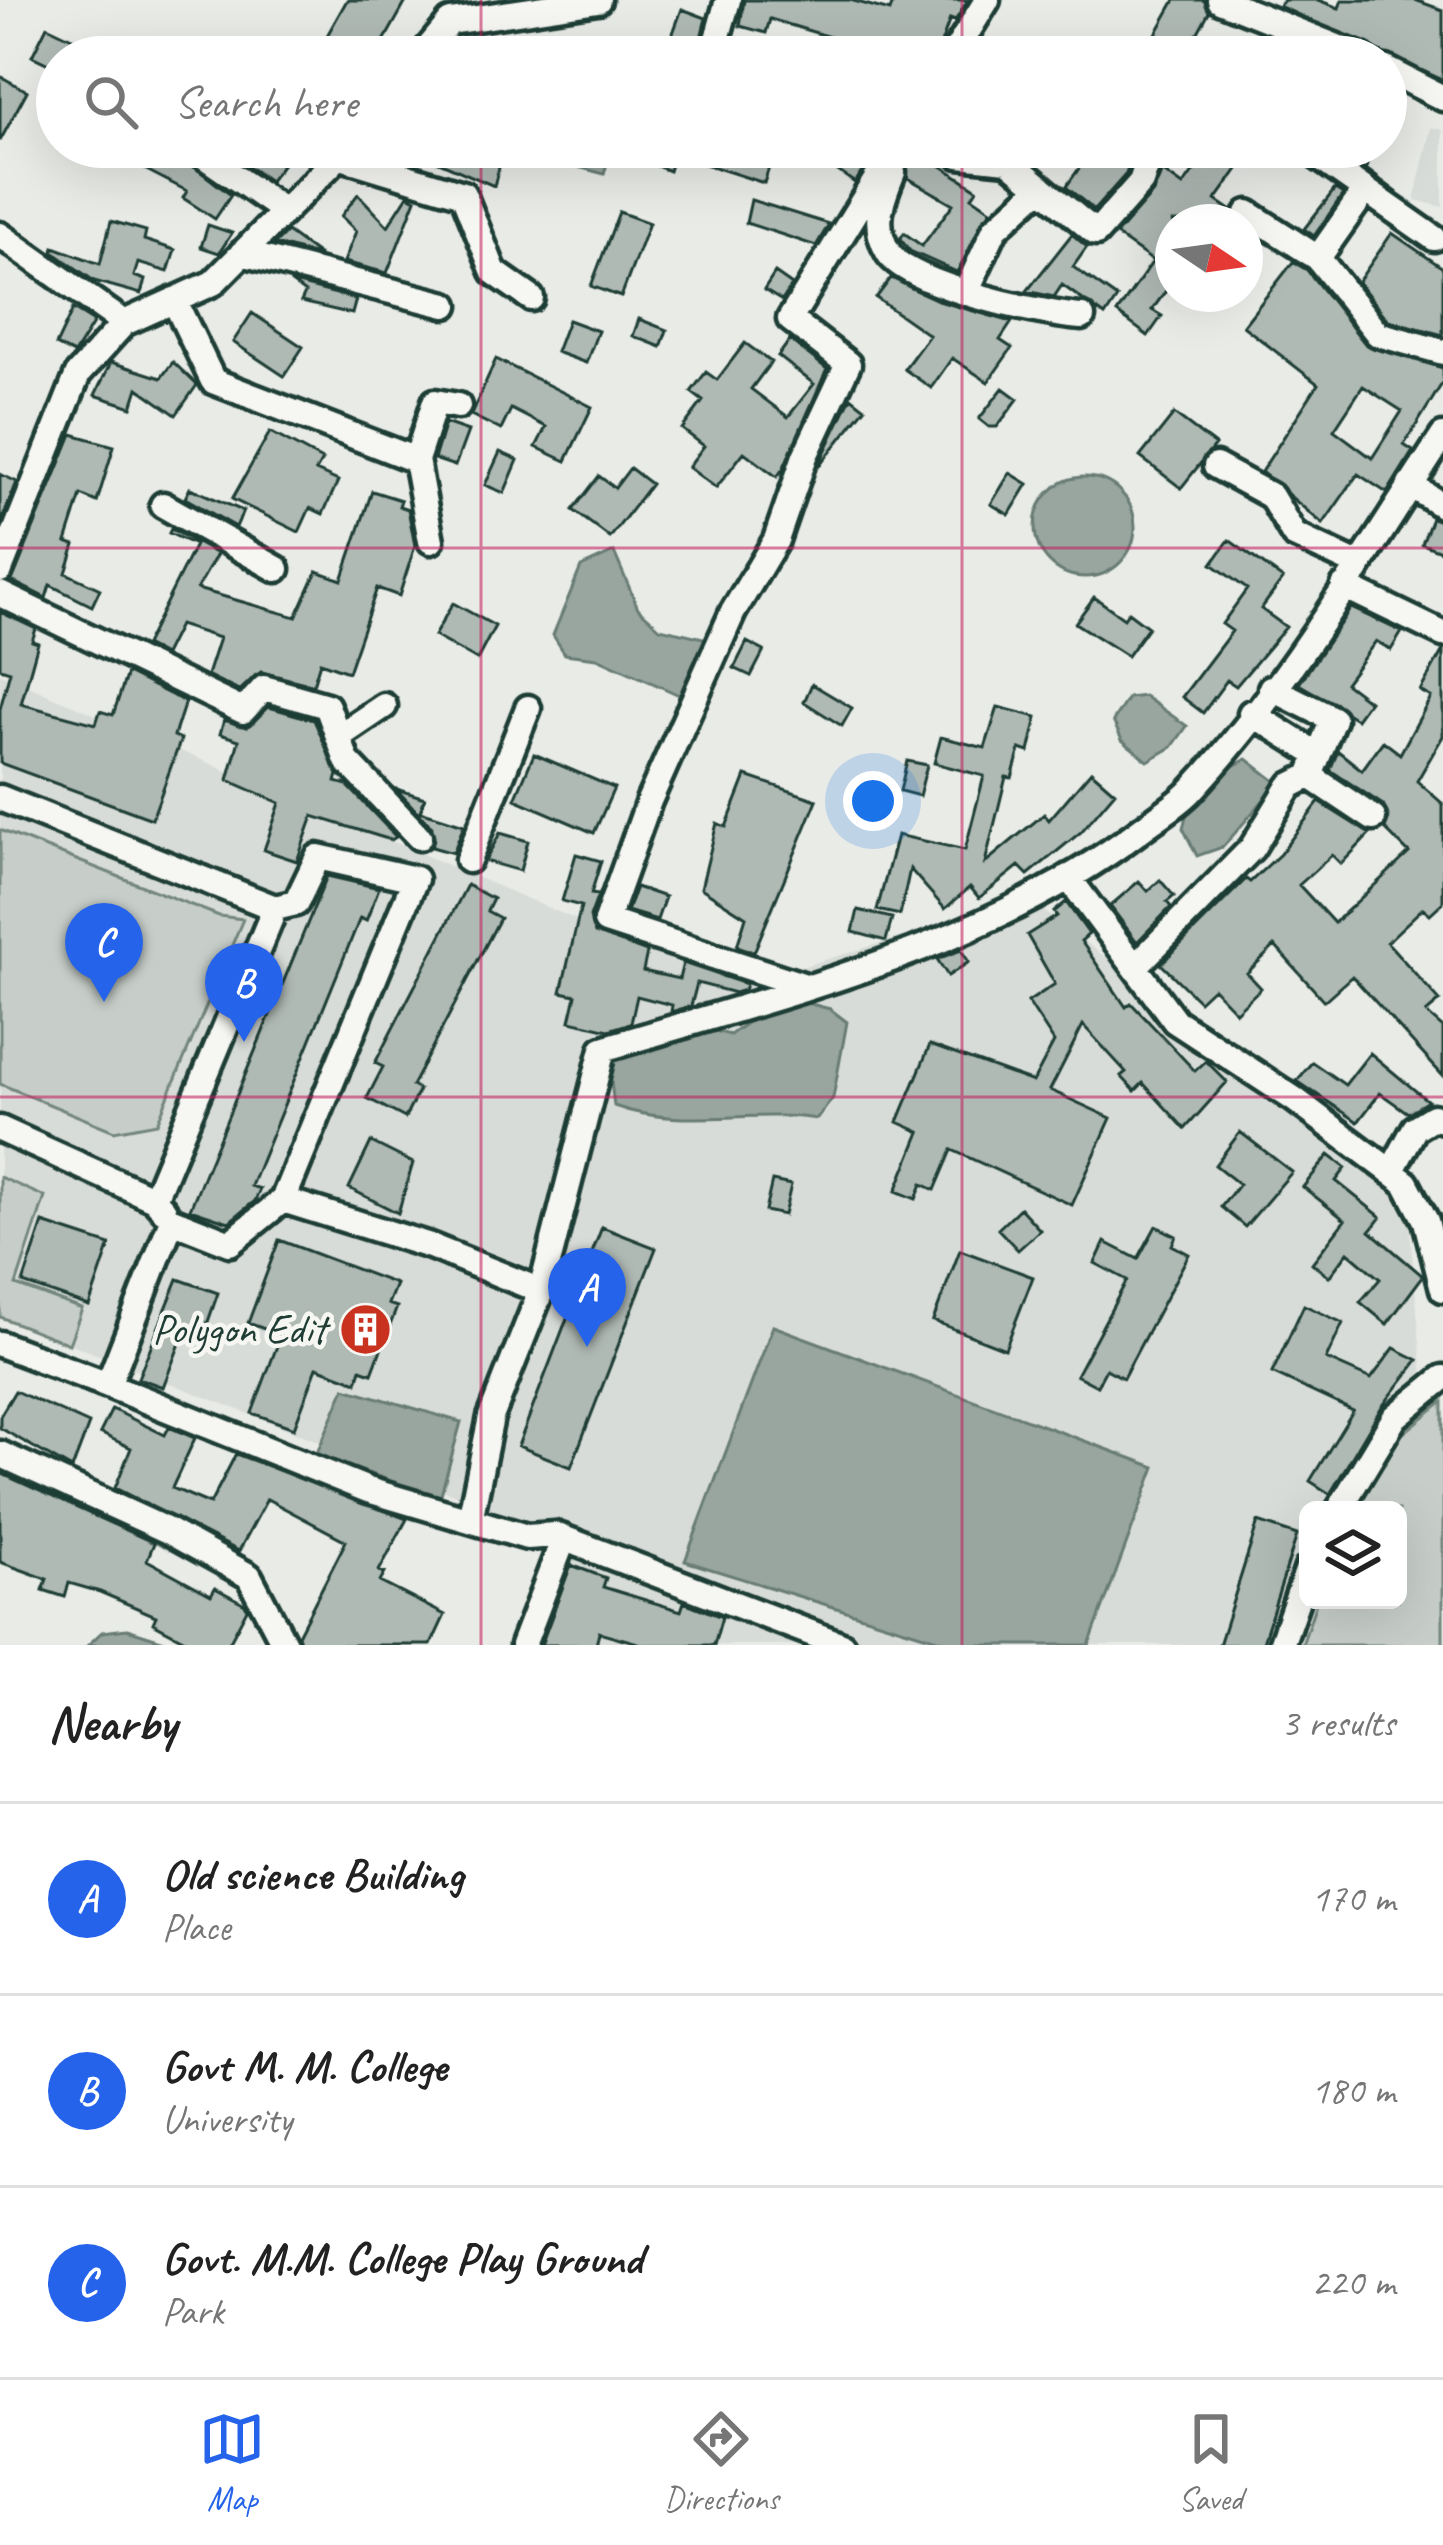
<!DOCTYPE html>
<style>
:root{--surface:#fff;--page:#f6f6f6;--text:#222;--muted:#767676;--line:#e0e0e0;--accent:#2563eb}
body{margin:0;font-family:Caveat,sans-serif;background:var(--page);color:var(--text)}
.controls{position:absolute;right:36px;bottom:36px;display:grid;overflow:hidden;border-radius:18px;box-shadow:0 12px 48px #0002}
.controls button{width:108px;height:108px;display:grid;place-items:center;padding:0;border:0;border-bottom:3px solid var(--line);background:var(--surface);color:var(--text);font:60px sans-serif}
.compass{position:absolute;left:1155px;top:204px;width:108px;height:108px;border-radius:50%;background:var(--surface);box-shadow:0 12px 48px #0002;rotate:103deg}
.you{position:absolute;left:873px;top:801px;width:42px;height:42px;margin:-30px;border:9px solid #fff;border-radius:50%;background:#1a73e8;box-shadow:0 0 0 18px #1a73e833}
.badge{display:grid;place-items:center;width:78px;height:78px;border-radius:50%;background:var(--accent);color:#fff;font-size:39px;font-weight:700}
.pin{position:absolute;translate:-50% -99px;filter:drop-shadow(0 3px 6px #0008)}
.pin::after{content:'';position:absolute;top:63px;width:42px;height:36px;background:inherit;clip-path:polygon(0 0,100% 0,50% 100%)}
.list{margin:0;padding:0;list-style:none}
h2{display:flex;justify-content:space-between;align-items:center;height:156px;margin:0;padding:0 48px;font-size:51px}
h2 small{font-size:39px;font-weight:400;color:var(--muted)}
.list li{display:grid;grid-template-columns:78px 1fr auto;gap:36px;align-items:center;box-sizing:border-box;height:192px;padding:0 48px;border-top:3px solid var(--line)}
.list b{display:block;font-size:45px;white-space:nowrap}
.list p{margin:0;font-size:39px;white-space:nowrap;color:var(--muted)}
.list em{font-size:39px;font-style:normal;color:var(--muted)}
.icon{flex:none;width:66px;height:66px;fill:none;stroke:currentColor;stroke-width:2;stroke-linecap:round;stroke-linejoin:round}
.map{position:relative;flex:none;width:1443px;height:1645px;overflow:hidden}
.search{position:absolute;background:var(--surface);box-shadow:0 12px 48px #0002;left:36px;right:36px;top:36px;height:132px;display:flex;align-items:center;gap:30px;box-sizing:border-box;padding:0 42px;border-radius:66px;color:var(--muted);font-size:45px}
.sheet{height:732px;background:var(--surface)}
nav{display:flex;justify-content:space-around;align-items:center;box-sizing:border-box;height:168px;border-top:3px solid var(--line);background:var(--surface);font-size:33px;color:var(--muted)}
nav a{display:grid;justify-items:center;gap:6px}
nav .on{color:var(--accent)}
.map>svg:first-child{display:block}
</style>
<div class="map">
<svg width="1443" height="1645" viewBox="0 0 1443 1645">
<rect width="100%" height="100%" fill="#e9ebe7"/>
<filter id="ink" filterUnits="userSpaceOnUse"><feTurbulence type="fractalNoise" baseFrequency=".00833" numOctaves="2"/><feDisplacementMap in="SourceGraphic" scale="24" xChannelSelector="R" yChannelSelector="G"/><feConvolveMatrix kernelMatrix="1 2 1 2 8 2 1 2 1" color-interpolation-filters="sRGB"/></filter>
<g filter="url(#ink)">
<!-- built -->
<path fill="#d8dcd8" d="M 1431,127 L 1443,130 L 1443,207 L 1414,200 Z
M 0,674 L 734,987 L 1028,899 L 1406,1183 L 1424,1389 L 1367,1510 L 1308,1510 L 1308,1600 L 1324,1600 L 1303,1645 L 524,1645 L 564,1538 L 0,1316 Z"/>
<!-- green -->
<path fill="#c7cec9" stroke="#73867e" stroke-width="3" d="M 0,830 L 219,916 L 243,919 L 157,1123 L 114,1131 L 0,1084 Z
M 0,1177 L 45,1197 L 16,1285 L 82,1309 L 69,1344 L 0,1317 Z
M 1443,1401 L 1443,1645 L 1302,1645 L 1317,1600 L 1398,1600 L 1398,1510 L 1356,1510 L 1390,1444 Z"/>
<!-- water -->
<path fill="#99a6a0" stroke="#687c75" stroke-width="3" d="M 528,147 L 612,147 L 604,174 L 525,153 Z
M1035 527a50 50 0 1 1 100 0a50 50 0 1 1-100 0Z
M 614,552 L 638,608 L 660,628 L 708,639 L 686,698 L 597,658 L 565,654 L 553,635 L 581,567 Z
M 1144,696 L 1187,726 L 1172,747 L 1148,761 L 1122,740 L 1113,721 L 1128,698 Z
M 1247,759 L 1278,783 L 1223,847 L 1197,856 L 1183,828 C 1189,794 1217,773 1247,759 Z
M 803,1002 L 830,1009 L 847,1022 L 833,1098 L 817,1119 C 749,1109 680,1130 614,1106 L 610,1074 L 615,1053 L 706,1029 L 730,1035 L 774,1004 Z
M 773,1326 L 1155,1467 L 1089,1645 L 956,1645 L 685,1561 Z
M 345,1388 L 461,1422 L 440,1498 L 316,1455 Z
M 127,1629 L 177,1645 L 88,1645 L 102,1632 Z"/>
<!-- building -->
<path fill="#b0bab5" stroke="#1f3d34" stroke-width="3" fill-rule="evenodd" d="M 347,0 L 407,0 L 375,57 L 315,57 Z
M 744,0 L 850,0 L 890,11 L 894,0 L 968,0 L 955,21 L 950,19 L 936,57 L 896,57 L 770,19 L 766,33 L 740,26 Z
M 1175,0 L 1204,0 L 1209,12 L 1197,34 L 1239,57 L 1143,57 Z
M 1284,0 L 1318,0 L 1339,8 L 1342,0 L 1415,0 L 1443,10 L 1443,80 L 1279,6 Z
M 682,9 L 706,18 L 696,57 L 664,57 Z
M 47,26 L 112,57 L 57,57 L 57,68 L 32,56 Z
M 1257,35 L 1286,57 L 1240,57 Z
M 0,76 L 27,91 L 0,141 Z
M 137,147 L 169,147 L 231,195 L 215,219 L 183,198 L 187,191 L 129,161 Z
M 234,147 L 252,147 L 282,165 L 270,181 L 230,154 Z
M 428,147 L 474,147 L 470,156 L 500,164 L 494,186 L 425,156 Z
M 610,147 L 758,147 L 774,152 L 764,183 L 674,154 L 669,171 Z
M 851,147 L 877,147 L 855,183 L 835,169 Z
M 912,147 L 977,189 L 972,197 L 991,210 L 957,272 L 910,251 L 900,239 L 904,233 L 922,246 L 953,204 L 908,178 L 906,162 Z
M 1094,147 L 1134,151 L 1126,174 L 1094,210 L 1066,187 Z
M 1211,147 L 1254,147 L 1216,200 L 1232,211 L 1234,222 L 1173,222 L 1173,281 L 1152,310 L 1162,316 L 1148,336 L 1117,313 L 1153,261 L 1116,235 L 1153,193 L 1162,171 L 1183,186 Z
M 1333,147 L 1371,147 L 1366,169 L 1398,193 Z
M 1335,189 L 1343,194 L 1314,236 L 1304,229 Z
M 358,194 L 388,226 L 408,195 L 416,199 L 387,273 L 344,262 L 356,231 L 341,216 Z
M 751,200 L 829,224 L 816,246 L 780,234 L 746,223 Z
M 619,212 L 649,223 L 621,297 L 591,286 Z
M 111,221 L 146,231 L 144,240 L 175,250 L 168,272 L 138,263 L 134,276 L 145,280 L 141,294 L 94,281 L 53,252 L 54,247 L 100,264 Z
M 208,225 L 232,233 L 219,253 L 201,247 Z
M 287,232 L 320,256 L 275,244 Z
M 1392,233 L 1443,268 L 1443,335 L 1388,320 L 1358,282 Z
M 1072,234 L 1087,247 L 1073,267 L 1117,298 L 1105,316 L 1062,285 L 1054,297 L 1027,291 Z
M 1293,262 L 1307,270 L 1366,345 L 1443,368 L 1443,382 L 1404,445 L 1413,451 L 1387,493 L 1358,474 L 1323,524 L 1261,472 L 1318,384 L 1243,326 ZM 1363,386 L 1402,411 L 1372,458 L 1334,430 Z
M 775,273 L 792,285 L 782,301 L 764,290 Z
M 891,278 L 942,302 L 1012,322 L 1000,340 L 1012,348 L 988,382 L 952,358 L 931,388 L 904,369 L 929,335 L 876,298 Z
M 290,282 L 356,299 L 352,314 L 301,302 L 305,293 Z
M 73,309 L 94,322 L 74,354 L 56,345 Z
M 252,313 L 303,347 L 284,376 L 233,342 Z
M 639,319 L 667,330 L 661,347 L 633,336 Z
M 568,320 L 598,331 L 586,363 L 556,352 Z
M 790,340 L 827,369 L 783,469 L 777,477 L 744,452 L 716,488 L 688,467 L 704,446 L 682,429 L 703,401 L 691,392 L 706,372 L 717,380 L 745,343 L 771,362 L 751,389 L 788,417 L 814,384 L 778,356 Z
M 496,359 L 592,407 L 566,461 L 536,447 L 546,427 L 511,409 L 501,430 L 471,415 Z
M 111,362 L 161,378 L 173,362 L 197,385 L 176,415 L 138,388 L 132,407 L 95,395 Z
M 1003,388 L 1018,399 L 997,427 L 989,427 L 979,419 Z
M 851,397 L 865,408 L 820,465 L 820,462 Z
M 1174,414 L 1215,445 L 1181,488 L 1140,457 Z
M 445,423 L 468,431 L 455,466 L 434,459 Z
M 270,432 L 322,460 L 316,471 L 338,481 L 323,514 L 310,508 L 299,532 L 232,499 Z
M 72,434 L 114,446 L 97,502 L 81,495 L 66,542 L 75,545 L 66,573 L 100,589 L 92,606 L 50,585 L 46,598 L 12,581 Z
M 500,452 L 518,460 L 504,493 L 485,485 Z
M 630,468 L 651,484 L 610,538 L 573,510 L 599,476 L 615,488 Z
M 1010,473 L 1028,484 L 1009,515 L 991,504 Z
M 0,474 L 17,482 L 0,525 Z
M 190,488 L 243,511 L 236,527 L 185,498 Z
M 372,491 L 401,500 L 399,506 L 408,509 L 415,546 L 399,596 L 377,588 L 348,672 L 320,662 L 313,685 L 261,672 L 239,691 L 207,675 L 219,638 L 179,625 L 164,655 L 145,645 L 195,545 L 169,533 L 171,529 L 217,554 L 197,589 L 296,617 L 317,571 L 342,580 Z
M 1432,518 L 1443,522 L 1443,552 L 1422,544 Z
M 1229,540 L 1283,579 L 1261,609 L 1286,627 L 1236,686 L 1227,680 L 1203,713 L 1182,697 L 1232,631 L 1222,624 L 1247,589 L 1212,564 Z
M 1094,597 L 1124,618 L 1128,612 L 1148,627 L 1127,656 L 1075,623 Z
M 453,603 L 495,626 L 477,660 L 434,636 Z
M 1351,608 L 1402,632 L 1391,650 L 1376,641 L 1345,683 L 1369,701 L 1356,719 L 1299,684 Z
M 0,612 L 36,629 L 32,641 L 38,643 L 21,704 L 96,724 L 100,711 L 113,715 L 127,673 L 185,702 L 174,736 L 181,739 L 152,819 L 0,763 L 0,709 L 10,671 L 0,668 Z
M 747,642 L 764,651 L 751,676 L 734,668 Z
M 1443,650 L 1443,736 L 1417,781 L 1443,804 L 1443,902 L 1430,914 L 1423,908 L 1387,942 L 1440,1001 L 1426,1013 L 1443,1028 L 1443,1076 L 1352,976 L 1324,1001 L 1275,946 L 1247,973 L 1261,988 L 1236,1012 L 1213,988 L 1199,1001 L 1161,964 L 1246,879 L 1250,882 L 1280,854 L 1319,802 L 1370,834 L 1341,864 L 1332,855 L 1299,885 L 1334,923 L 1409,853 L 1385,829 L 1389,818 L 1383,805 L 1330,770 L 1338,751 L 1362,770 L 1383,741 L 1400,754 L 1431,697 L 1420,691 Z
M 812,684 L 852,708 L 842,726 L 804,702 Z
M 269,707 L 314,720 L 338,775 L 336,782 L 347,785 L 396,837 L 391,840 L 313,816 L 297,861 L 264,850 L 280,803 L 228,780 L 239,740 L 220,734 L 224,720 L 247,727 Z
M 998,707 L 1037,717 L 1029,752 L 1020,749 L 1012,778 L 1006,777 L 985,863 L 1044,814 L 1049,820 L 1091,771 L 1115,792 L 1081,832 L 1028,875 L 1019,866 L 979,898 L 970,887 L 945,909 L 910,869 L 900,915 L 877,910 L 897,835 L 965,850 L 984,776 L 934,763 L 941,737 L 985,748 Z
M 534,754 L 614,788 L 594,833 L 515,799 Z
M 907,761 L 927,765 L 919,796 L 900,791 Z
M 746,776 L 817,800 L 754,952 L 737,946 L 746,917 L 701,888 L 717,823 L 726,827 Z
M 396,789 L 425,798 L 420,811 L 464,825 L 453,853 L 432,847 L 432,827 Z
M 500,833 L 528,841 L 520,871 L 485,861 Z
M 576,854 L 601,861 L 591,894 L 598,895 L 590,917 L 595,933 L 647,952 L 643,971 L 679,979 L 683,963 L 746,984 L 744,990 L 735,993 L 697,983 L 691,1006 L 671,1012 L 672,1005 L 637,996 L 631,1023 L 609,1030 L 570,1021 L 576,995 L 561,992 L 581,906 L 562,901 Z
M 327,876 L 379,888 L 366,921 L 360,918 L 251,1186 L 260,1189 L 255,1201 L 229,1222 L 190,1209 Z
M 1160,880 L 1174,896 L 1167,902 L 1171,907 L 1137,942 L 1110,906 L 1139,881 L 1148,891 Z
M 467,885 L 493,899 L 487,911 L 500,918 L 412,1086 L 419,1090 L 405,1118 L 367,1098 L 383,1067 L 375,1063 Z
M 636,887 L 665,897 L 657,920 L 627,911 Z
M 1066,902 L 1089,934 L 1081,941 L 1126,1007 L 1131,1003 L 1195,1071 L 1206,1061 L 1227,1082 L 1185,1129 L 1143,1083 L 1135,1091 L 1121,1076 L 1126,1072 L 1083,1025 L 1050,1090 L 1111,1118 L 1072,1205 L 952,1150 L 935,1190 L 922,1184 L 916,1199 L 896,1191 L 920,1132 L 898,1122 L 930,1045 L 1033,1082 L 1054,1042 L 1028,1002 L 1055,984 L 1027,935 L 1057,916 L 1054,912 Z
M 858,910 L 892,918 L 886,941 L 853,932 Z
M 961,950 L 969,962 L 948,976 L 937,959 Z
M 1370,1053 L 1428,1101 L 1408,1113 L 1380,1093 L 1358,1122 L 1297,1081 L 1312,1062 L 1345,1085 Z
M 1240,1132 L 1292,1172 L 1245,1227 L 1221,1207 L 1239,1184 L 1215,1165 Z
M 371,1142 L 413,1163 L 398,1213 L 349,1188 Z
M 1329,1155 L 1346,1168 L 1336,1181 L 1381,1217 L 1370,1231 L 1423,1276 L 1387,1324 L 1360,1302 L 1380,1279 L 1348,1252 L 1329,1277 L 1312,1263 L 1345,1220 L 1303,1187 Z
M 772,1181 L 791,1185 L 784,1215 L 765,1211 Z
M 1020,1208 L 1040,1230 L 1018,1250 L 998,1229 Z
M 43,1223 L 110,1245 L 89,1306 L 23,1283 Z
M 1156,1226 L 1176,1236 L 1172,1245 L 1189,1254 L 1123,1378 L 1106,1369 L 1097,1386 L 1076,1375 L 1127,1280 L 1095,1263 L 1105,1242 L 1138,1259 Z
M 602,1227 L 656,1248 L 571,1467 L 518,1446 Z
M 279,1240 L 396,1284 L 388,1304 L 397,1307 L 372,1373 L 361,1369 L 357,1382 L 317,1367 L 294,1428 L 252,1413 L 281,1335 L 248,1323 Z
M 960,1250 L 1033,1277 L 1005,1349 L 933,1321 Z
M 178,1279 L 218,1293 L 202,1339 L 184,1333 L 163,1387 L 138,1378 Z
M 1304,1305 L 1343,1323 L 1326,1359 L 1371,1379 L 1394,1348 L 1418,1360 L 1381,1408 L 1330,1494 L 1310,1481 L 1353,1411 L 1272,1373 Z
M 15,1391 L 89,1424 L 72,1469 L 0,1428 L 0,1416 Z
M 112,1409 L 165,1435 L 169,1427 L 195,1438 L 172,1488 L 210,1504 L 236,1454 L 407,1519 L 379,1571 L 385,1573 L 380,1582 L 445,1615 L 431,1645 L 301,1645 L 298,1635 L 346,1541 L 267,1499 L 239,1551 L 115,1488 L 131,1448 L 100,1433 Z
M 0,1473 L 154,1543 L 147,1560 L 211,1595 L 215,1588 L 245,1604 L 247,1609 L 228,1645 L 185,1640 L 153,1623 L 156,1616 L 100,1592 L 69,1583 L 65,1597 L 43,1590 L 47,1579 L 0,1562 Z
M 1258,1522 L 1297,1535 L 1262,1645 L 1219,1645 Z
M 571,1565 L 606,1578 L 603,1587 L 681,1611 L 684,1602 L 722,1617 L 714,1645 L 645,1645 L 599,1632 L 596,1645 L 541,1645 Z"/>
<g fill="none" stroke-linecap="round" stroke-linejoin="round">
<defs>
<path id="minor" d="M 1220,0 L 1362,57
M 421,57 L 450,22 L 598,0
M 712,57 L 728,0
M 952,57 L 987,0
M 1386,69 L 1443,98
M 191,147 L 284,211
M 951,147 L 959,155 L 1008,160 L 1096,233 L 1141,182 L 1153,147
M 1304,147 L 1434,238
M 338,156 L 463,194 L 494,272 L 531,298
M 893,172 C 882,200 871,223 888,252 C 906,285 1045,315 1082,317
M 1248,213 L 1318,258 L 1378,334 L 1443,352
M 0,235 L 124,323
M 242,253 L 446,305
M 1318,258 L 1365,191
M 967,290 L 995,229 L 1041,187
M 174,300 L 213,381 L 416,460 L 435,402 L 458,406
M 416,460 L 431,541
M 1216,466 L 1271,496 L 1294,535 L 1358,565
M 1410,485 L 1443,506
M 163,505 L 277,569
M 0,570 L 78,374 L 124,323 L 213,283 L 348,147
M 1344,586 L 1443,634
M 0,594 L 243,711 L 264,688 L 327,706 L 347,761 L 419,837
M 1271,688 L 1333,719 L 1310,776
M 1251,713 L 1318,755
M 338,737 L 384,706
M 0,798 L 275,908
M 468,860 L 528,708
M 1068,877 L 1175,1021 L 1294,1099 L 1406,1183 L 1426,1221 L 1443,1289
M 1135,967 L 1252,848 L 1290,786 L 1310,776 L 1373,818
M 808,987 L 606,921 L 649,801 L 733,612 L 776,540 L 805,456 L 848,364 L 790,319 L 896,147
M 0,1129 L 154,1199 L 164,1210
M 1391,1172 L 1415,1128 L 1433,1117 L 1443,1120
M 154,1199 L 275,908 L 296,903 L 318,857 L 415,879 L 283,1200 L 430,1246 L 541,1291
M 283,1200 L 230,1243 L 172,1220 L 108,1385 L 368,1490 L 527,1537 L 555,1535 L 842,1645
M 0,1344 L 108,1385
M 0,1454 L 166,1530 L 249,1576 L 285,1645
M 1339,1510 L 1395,1417 L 1443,1378
M 470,1520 L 491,1417 L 541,1291 L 603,1049 C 784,994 986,947 1139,831 C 1156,818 1176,806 1190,792 C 1289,686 1364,556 1443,436
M 523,1645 L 564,1538
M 1281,1645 L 1308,1568"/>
</defs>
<!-- minor casing -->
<use href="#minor" stroke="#1f3d34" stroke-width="33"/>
<!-- minor -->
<use href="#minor" stroke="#f6f6f2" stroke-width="24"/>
</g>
</g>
<!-- grid -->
<path fill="none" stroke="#c2185b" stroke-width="3" stroke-opacity="0.55" d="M 481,0 L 481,57M 962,0 L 962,57M 481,147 L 481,1645M 962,147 L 962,1645M 0,548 L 1443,548M 0,1097 L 1443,1097"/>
<!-- icons -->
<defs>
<symbol id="building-disc" viewBox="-11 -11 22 22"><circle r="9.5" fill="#c8321e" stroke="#f6f6f2"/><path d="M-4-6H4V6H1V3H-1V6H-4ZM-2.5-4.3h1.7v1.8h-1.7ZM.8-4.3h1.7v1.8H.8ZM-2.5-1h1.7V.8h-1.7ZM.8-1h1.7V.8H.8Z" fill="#fff"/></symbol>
</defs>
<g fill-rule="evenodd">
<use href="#building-disc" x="336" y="1300" width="59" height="59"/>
</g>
<g text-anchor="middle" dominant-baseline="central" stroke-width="9" stroke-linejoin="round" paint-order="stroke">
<!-- poi labels -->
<g font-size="42" fill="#1f3d34" stroke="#f6f6f2" text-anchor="end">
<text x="326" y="1329">Polygon Edit</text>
</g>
</g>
</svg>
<div class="controls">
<button><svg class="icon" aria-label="layers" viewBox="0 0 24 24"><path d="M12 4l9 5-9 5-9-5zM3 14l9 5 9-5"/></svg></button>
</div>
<svg class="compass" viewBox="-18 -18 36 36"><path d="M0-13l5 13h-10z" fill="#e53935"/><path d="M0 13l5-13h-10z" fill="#767676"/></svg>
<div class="you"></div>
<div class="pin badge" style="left:587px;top:1347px">A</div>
<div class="pin badge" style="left:244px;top:1042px">B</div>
<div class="pin badge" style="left:104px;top:1002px">C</div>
<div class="search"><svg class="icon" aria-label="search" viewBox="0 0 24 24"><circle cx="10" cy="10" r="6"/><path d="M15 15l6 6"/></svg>Search here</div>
</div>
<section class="sheet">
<h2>Nearby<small>3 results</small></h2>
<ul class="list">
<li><span class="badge">A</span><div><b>Old science Building</b><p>Place</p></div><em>170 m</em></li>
<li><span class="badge">B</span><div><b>Govt M. M. College</b><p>University</p></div><em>180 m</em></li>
<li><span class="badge">C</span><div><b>Govt. M.M. College Play Ground</b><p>Park</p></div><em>220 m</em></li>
</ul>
</section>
<nav>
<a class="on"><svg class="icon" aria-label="map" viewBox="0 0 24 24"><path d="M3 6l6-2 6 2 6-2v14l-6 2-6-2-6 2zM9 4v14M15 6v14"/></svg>Map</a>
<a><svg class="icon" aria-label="directions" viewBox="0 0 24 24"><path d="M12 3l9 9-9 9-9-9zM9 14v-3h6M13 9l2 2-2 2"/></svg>Directions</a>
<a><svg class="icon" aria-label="saved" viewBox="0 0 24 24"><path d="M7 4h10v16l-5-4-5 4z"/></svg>Saved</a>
</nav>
